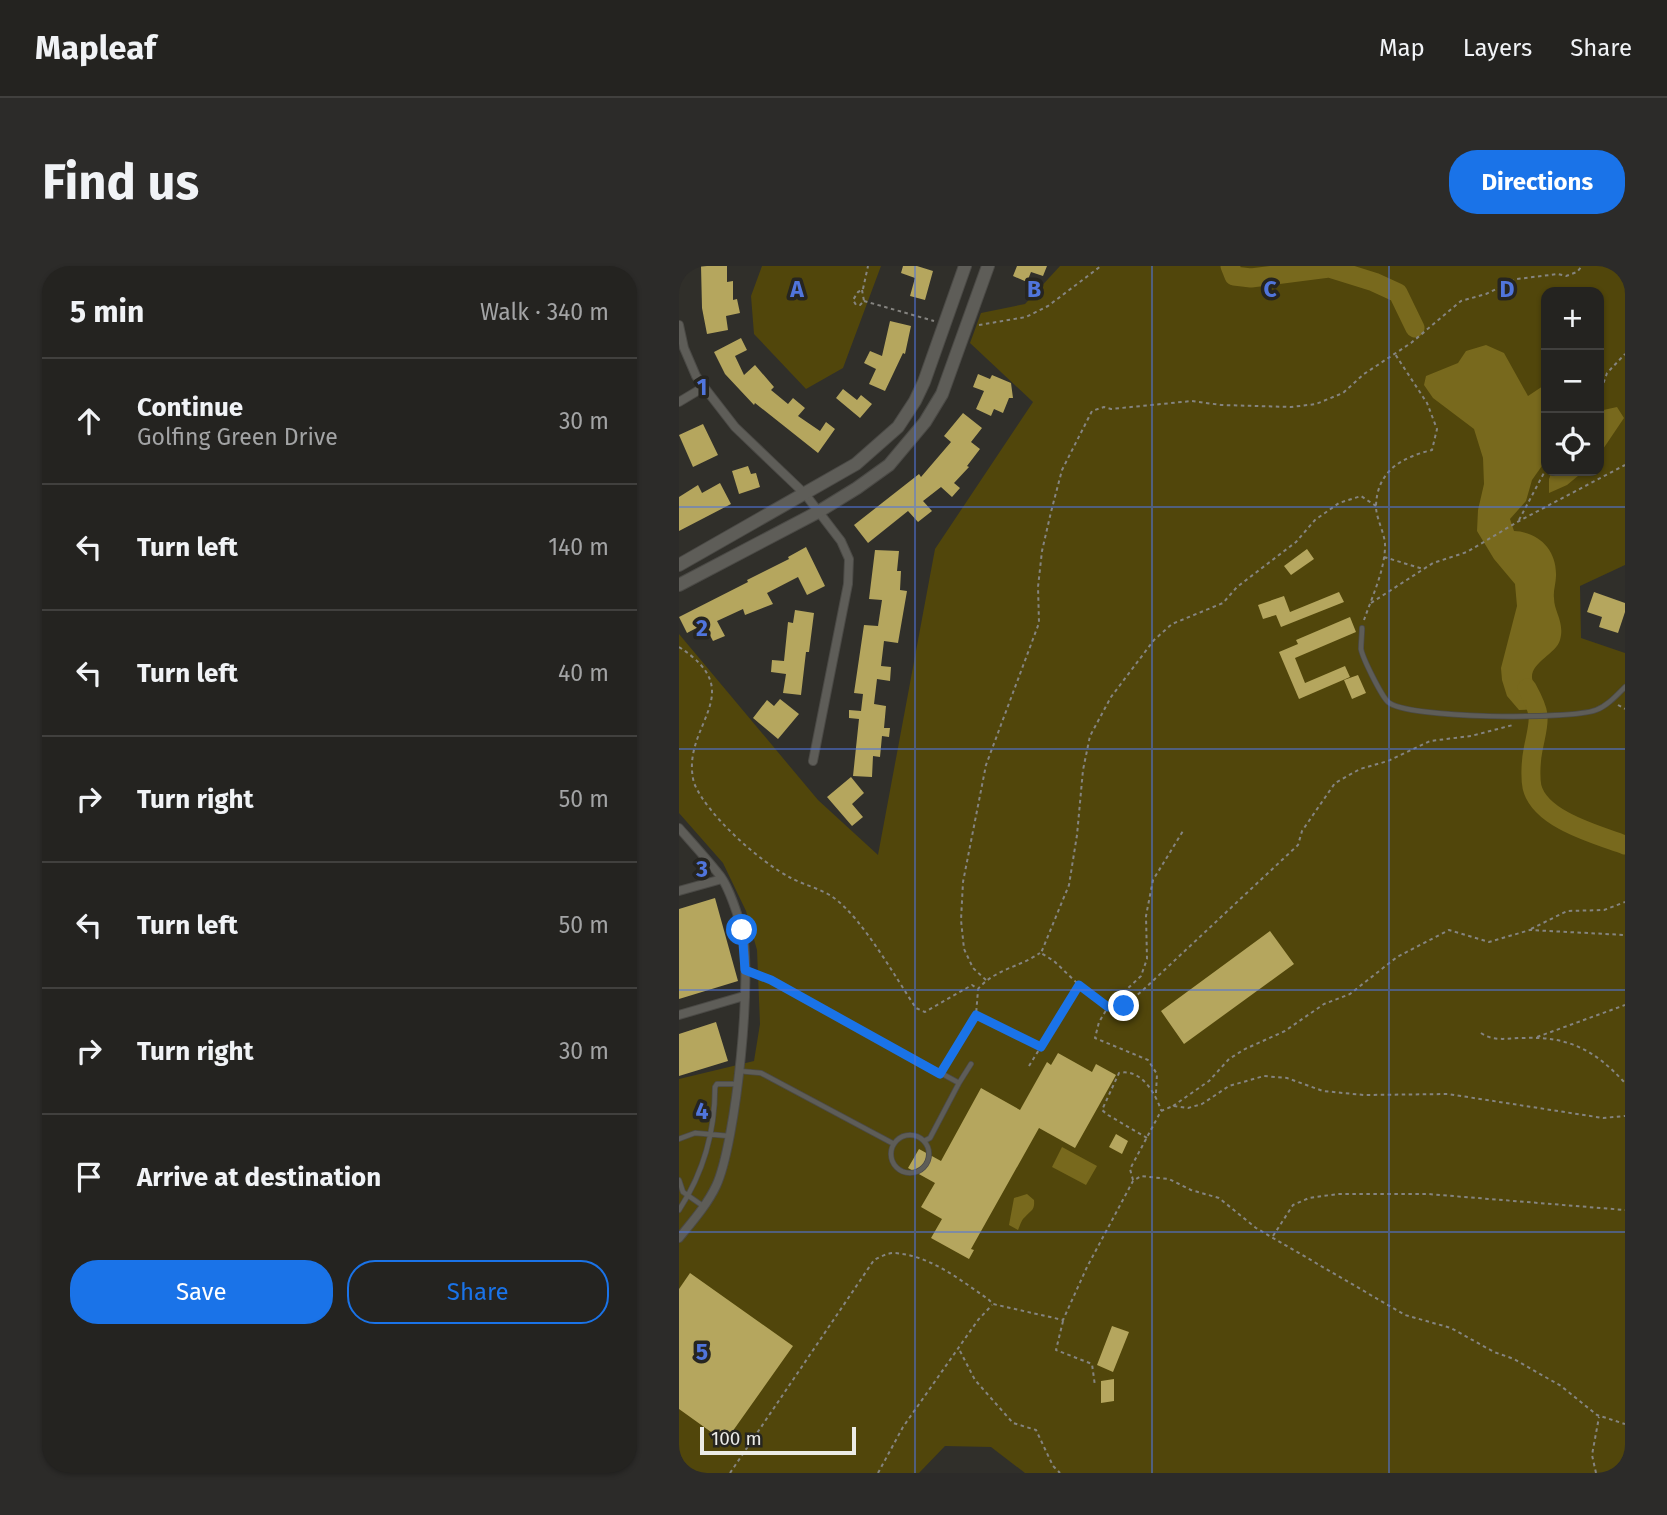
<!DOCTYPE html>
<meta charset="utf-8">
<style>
:root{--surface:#242320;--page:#2c2b29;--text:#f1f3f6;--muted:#a3a4a5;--line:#41403e;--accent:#1a73e8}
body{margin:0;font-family:"Fira Sans",sans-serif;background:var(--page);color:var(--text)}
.controls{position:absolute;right:21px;top:21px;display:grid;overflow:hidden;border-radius:14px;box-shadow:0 2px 5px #0004}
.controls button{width:63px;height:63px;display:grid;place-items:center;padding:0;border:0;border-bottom:2px solid var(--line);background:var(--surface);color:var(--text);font:35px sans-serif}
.scale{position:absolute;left:21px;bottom:18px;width:156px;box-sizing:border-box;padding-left:7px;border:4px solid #ebebe7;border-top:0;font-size:19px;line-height:24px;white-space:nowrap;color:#ebebe7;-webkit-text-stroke:5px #262520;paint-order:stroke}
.stop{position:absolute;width:21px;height:21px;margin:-16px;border:5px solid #1a73e8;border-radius:50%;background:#fff}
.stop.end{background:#1a73e8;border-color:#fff;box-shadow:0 2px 7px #0008}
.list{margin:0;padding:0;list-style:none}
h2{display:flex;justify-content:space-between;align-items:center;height:91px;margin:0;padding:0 28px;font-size:30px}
h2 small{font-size:23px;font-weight:400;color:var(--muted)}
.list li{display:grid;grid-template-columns:46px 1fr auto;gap:21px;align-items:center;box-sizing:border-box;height:126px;padding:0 28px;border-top:2px solid var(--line)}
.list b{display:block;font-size:26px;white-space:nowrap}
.list p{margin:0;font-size:23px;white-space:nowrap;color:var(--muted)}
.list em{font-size:23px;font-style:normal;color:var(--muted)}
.actions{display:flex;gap:14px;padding:21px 28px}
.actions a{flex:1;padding:16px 0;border:2px solid var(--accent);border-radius:28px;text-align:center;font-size:24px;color:var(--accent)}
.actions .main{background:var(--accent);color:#fff}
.icon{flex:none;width:38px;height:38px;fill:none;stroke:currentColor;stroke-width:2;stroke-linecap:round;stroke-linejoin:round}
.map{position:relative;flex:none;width:946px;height:1207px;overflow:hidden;border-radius:28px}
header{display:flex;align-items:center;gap:42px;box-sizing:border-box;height:98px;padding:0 35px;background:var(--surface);border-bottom:2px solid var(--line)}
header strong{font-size:33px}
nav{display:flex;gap:38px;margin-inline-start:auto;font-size:24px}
.intro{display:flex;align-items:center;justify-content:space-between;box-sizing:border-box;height:168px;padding:0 42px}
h1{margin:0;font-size:49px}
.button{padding:18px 32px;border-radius:28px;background:var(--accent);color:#fff;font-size:24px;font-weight:700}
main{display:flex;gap:42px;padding:0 42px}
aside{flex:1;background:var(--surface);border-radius:28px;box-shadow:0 2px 5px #0004}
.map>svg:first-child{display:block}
</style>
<header>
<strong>Mapleaf</strong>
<nav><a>Map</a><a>Layers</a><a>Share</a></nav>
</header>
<div class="intro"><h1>Find us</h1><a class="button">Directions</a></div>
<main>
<aside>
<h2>5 min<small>Walk · 340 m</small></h2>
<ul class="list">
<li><svg class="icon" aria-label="ahead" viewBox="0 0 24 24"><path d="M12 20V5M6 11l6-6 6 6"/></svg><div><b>Continue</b><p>Golfing Green Drive</p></div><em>30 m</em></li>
<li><svg class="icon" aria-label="left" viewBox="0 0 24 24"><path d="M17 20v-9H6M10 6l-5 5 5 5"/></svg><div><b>Turn left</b></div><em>140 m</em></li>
<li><svg class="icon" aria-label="left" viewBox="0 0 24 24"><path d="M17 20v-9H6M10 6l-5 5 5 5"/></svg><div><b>Turn left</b></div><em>40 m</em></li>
<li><svg class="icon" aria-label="right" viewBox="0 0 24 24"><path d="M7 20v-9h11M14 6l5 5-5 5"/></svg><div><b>Turn right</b></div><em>50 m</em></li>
<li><svg class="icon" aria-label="left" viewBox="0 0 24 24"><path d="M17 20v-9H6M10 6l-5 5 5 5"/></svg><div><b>Turn left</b></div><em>50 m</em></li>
<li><svg class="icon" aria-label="right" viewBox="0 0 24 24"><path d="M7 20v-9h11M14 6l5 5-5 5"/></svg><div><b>Turn right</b></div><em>30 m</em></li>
<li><svg class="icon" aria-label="arrive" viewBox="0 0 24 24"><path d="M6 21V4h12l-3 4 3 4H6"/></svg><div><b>Arrive at destination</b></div></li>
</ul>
<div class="actions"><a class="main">Save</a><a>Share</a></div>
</aside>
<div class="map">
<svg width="946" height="1207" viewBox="0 0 946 1207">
<rect width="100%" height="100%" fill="#302f2a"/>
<!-- green -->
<path fill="#51460b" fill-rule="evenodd" d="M 83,0 L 202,0 L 164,102 L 127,123 L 75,68 L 72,30 Z
M 381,0 L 946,0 L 946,299 L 901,320 L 902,372 L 946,387 L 946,1207 L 346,1207 L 312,1181 L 266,1180 L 240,1207 L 0,1207 L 0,813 L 75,795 L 81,758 L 78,684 L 67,645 L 44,597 L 0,547 L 0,368 L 139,534 L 199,589 L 256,283 L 354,136 L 291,77 L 302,47 L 346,38 ZM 867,26 L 920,26 L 920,205 L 867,205 Z"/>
<!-- water -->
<path fill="#78691d" d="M 807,79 L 825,87 L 849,130 L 867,118 L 867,168 L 862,169 L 865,197 L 853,214 L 847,235 L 831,253 L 835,265 C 860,266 878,284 877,310 C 877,317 874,325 875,332 C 875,346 886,356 881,374 C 877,388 852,396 853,412 C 854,419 861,430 865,437 L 863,443 L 840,444 L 828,430 L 823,414 L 822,402 L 838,340 L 836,318 L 815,293 L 798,265 L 799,244 L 805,218 L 804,192 L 795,163 L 754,132 L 745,119 L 747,110 L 779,97 L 787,85 Z
M 938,141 L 945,152 L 920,189 L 920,145 Z
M 873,205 L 905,205 L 888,219 L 870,227 L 870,213 Z
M 383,881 L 418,900 L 407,919 L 373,901 Z
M 348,928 L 355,934 C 356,945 352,944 346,951 C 342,954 341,960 339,964 L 330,959 L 335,932 Z"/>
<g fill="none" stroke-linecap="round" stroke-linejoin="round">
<!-- river -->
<path stroke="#78691d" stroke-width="19" d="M 551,0 L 555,10 L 572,12 L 650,2 L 695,16 L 719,27 L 736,62
M 848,422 C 864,451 860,453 854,484 C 852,494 851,511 853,521 C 861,554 919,569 946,579"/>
</g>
<!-- building -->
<path fill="#b5a65e" d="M 22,0 L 48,0 L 48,16 L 54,15 L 54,34 L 58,33 L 61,47 L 47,50 L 49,64 L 28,68 L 23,42 Z
M 224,0 L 238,0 L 254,5 L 246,34 L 231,30 L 236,12 L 222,7 Z
M 338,0 L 368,0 L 364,10 L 352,6 L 348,16 L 334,10 Z
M 211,55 L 232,60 L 226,88 L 224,87 L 206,125 L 190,118 L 197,103 L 185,97 L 191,85 L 203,90 Z
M 62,72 L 68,84 L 56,90 L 65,109 L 76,99 L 95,121 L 92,124 L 109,138 L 114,132 L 126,142 L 119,150 L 141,165 L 147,156 L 156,163 L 139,187 L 76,137 L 75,139 L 46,108 L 35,86 Z
M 299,108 L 311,113 L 313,109 L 332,117 L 334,132 L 330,132 L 324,147 L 315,143 L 312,150 L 297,143 L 305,125 L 294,121 Z
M 164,123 L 178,134 L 182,129 L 193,138 L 181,152 L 157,132 Z
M 284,147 L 303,162 L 292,176 L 301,183 L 288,200 L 290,201 L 275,217 L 281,222 L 273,231 L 262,221 L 244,235 L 253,245 L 239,256 L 229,245 L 189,277 L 175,259 L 240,208 L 242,211 L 272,176 L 265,170 Z
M 24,158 L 39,189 L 14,201 L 0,169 Z
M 69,200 L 72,208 L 77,207 L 81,221 L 60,228 L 53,205 Z
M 41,217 L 52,238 L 0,265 L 0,231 L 19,219 L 23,227 Z
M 127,281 L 146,320 L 128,329 L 119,311 L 88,327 L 94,338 L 66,349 L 64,343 L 38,355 L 46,370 L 34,375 L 25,358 L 8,367 L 0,351 L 69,316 L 68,314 L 110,293 L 109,291 Z
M 628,283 L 635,293 L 612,309 L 605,300 Z
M 196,284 L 220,285 L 218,305 L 222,305 L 221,324 L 228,325 L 219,377 L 205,375 L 202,400 L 212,401 L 211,415 L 198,413 L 195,438 L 207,440 L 205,462 L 211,462 L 210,471 L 203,470 L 201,491 L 194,490 L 193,511 L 174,510 L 180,453 L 170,452 L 170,444 L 182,445 L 184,428 L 175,427 L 185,359 L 199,360 L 203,334 L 190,333 Z
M 660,326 L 665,336 L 602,361 L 597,349 L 584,353 L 579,339 L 605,330 L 611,346 Z
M 915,326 L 946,337 L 946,346 L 939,367 L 920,361 L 923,351 L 908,346 Z
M 116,344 L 135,347 L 130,386 L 127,386 L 122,429 L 104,427 L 107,408 L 92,406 L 93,394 L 105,395 L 109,356 L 114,357 Z
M 671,351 L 677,366 L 616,392 L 626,417 L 666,400 L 671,411 L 620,433 L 600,386 L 619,378 L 617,374 Z
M 679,409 L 687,427 L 673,433 L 665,414 Z
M 101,433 L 120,448 L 99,473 L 74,452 L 88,434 L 95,440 Z
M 172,511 L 185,527 L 173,538 L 184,551 L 173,560 L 148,531 Z
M 36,632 L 59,715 L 0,733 L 0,643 Z
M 591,665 L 615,698 L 505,778 L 482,745 Z
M 37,756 L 49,795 L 0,810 L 0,768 Z
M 379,787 L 413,806 L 417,798 L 437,809 L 396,882 L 360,862 L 292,983 L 295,984 L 290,993 L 252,972 L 263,953 L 242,941 L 256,917 L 229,902 L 240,883 L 262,895 L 302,822 L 341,844 L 368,796 L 372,799 Z
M 437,868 L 449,875 L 443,888 L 430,881 Z
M 11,1007 L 114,1080 L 46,1176 L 0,1143 L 0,1023 Z
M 433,1060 L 450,1066 L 434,1106 L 418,1099 Z
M 435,1113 L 435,1135 L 422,1137 L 422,1115 Z"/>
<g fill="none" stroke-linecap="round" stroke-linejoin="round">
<defs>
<path id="service" d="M 683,362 C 683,369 682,376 682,383 C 684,393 702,429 709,436 C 728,453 891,454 917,444 C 928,440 937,430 946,421
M 67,704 L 92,714 L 280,817 L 292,798
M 60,805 L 82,807 L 215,878
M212 888a19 19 0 1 1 38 0a19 19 0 1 1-38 0Z
M 0,873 L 16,867 L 50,870
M 245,875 L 251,872 L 280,817
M 0,914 L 4,926 L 24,940
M 0,944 C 25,906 36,866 36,821 L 38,818 L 57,818"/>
<path id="minor" d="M 0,59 L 5,82 L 17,110 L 25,121 L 56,161 L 126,228 L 162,275 L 170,293 L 169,318 L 134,495
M 0,136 L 25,121
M 0,562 C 14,578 29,594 42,611 C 51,624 57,644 62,660 C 75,703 57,878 37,920 C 28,939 13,956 0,972
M 0,625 L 43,613
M 0,749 L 65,730"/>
<path id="secondary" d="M 0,299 L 177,198 L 219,161 L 236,135 L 245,116 L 286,0
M 0,319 L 139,246 L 178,222 L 210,199 L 246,156 L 263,128 L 309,0"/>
</defs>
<!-- service casing -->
<use href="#service" stroke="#4b4a46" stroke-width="6"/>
<!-- minor casing -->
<use href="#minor" stroke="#4b4a46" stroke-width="10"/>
<!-- secondary casing -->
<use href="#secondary" stroke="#4b4a46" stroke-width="14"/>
<!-- path -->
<path stroke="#858480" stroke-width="2" stroke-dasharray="3.5 3.5" stroke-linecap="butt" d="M 184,23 L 189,0
M 183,24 L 185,35 L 181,39 L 177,39 L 174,34 L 179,26 Z
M 185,35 L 255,55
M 300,59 L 347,51 L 369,40 L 422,0
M 920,130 L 928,107 L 946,88
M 840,254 L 867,203
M 705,291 L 744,303
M 692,337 L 754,297 L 788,286 L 840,255 L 946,199
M 685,354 C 693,331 705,306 706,282 C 707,268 697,254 697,240 C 698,204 724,191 753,184 L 758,163 L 748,137 L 716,88
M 0,381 C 73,428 0,459 15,517 C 28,549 81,596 112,612 C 125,619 143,623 155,632 C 184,653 216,711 237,742 L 246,746 L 293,719 L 299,723 C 316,703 341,701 361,687
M 939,439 L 946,443
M 852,663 L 888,645 L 925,644 L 946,636
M 307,714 L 294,702 L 285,683 L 282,654 L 284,616 L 307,499 L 360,357 L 359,321 L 363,285 L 372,246 L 383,204 L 413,145 L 425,141 L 432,143 L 513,135 L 542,139 L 612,141 L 637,138 L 664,127 L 685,108 L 732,77 L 782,35 L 807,28 L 838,13 L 879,8 L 887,10 L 898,6 L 903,0
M 401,720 L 429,741 L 462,710 L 468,693 L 467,650 L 474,614 L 504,565
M 297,749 L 361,781
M 802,767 C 815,776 829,772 844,772 C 889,770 916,784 946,817
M 858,771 L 946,739
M 266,800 L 297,749 L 299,724
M 350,800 L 400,719 L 375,695 L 362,687 L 390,619 L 398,569 L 404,504 L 411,470 L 432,431 L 475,374 L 493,358 L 544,337 L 558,321 L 617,276 L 636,254 L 660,237 L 682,230 L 697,240
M 477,827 L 478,808 L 469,794 L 416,772 L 420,756 L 429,741 L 445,740 L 463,725 L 619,579 L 623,565 L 656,517 L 681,503 L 709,495 L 751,475 L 792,470 L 834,459
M 494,840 L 530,815 L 550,793 L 566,783 L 606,765 L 645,738 L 671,728 L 718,691 L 770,664 L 810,676 L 851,664 L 946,669
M 468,872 L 429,849 L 423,844 L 440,807 C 462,802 476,827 482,844
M 454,914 L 451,903 L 482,845 L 494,840 L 509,842 L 523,838 L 550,820 L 585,810 L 608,812 L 644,825 L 685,829 L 769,828 L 924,852 L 946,850
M 594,970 L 614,939 L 630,932 L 659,928 L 749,928 L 946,944
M 384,1055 L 377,1084 L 413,1098 L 416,1120
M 281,1085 L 296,1114 L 334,1157 L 357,1164 L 374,1200 L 381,1207
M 51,1207 L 195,994 C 201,991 208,987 215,987 C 251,989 281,1014 309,1033 L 314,1038 L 384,1054 L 408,1001 L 454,915 L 462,910 L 490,913 L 512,924 L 540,932 L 577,962 L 726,1049 L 772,1062 L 815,1086 L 835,1093 L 882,1120 L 918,1149 L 946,1158
M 199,1207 L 224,1161 L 299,1054 L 313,1039
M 917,1207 L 913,1189 L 920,1151"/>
<!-- service -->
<use href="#service" stroke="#5e5d58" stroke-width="4.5"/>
<!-- minor -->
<use href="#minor" stroke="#5e5d58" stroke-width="8"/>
<!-- secondary -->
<use href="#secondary" stroke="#5e5d58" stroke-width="12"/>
</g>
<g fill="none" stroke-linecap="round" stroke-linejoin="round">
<!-- route -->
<path stroke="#1a73e8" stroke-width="9" d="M 63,664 L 66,704 L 92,714 L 261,808 L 297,749 L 362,781 L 400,719 L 429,741 L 445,740"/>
</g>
<!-- grid -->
<path fill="none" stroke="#5075dc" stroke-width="2" stroke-opacity="0.55" d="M 236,0 L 236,1207M 473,0 L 473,1207M 710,0 L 710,1207M 0,241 L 946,241M 0,483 L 946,483M 0,724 L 946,724M 0,966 L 946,966"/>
<g font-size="23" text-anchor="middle" font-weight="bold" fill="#5075dc" stroke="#262520" stroke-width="7" stroke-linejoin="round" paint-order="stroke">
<text x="118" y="31">A</text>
<text x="355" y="31">B</text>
<text x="591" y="31">C</text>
<text x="828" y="31">D</text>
<text x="23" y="129">1</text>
<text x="23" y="370">2</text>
<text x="23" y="611">3</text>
<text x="23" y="853">4</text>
<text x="23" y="1094">5</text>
</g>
</svg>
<div class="controls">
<button>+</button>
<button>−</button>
<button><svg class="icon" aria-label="locate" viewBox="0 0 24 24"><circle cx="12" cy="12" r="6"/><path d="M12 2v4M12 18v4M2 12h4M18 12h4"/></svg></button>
</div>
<div class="scale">100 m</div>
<div class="stop" style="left:63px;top:664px"></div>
<div class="stop end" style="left:445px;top:740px"></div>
</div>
</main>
